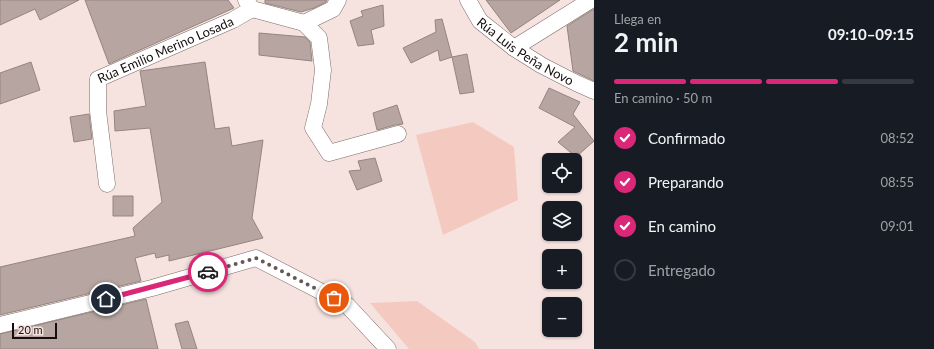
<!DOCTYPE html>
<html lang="es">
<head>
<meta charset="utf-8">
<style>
  :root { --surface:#171b24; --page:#242831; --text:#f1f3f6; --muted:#9ea1a6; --line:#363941; --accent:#db2777 }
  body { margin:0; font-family:Lato,sans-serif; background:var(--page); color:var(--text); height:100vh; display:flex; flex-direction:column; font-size:15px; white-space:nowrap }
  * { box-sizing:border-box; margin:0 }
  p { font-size:13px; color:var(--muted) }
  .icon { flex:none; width:22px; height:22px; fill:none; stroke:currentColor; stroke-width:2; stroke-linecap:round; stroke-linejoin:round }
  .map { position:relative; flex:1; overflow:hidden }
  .sheet { display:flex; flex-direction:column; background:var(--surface); width:340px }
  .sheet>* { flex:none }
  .controls { position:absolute; left:542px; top:153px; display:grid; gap:8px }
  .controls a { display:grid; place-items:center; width:40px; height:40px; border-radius:6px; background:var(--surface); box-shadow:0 1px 3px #0004; font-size:20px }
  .scale { position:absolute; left:12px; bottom:10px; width:45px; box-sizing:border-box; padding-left:4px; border:2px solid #150e0d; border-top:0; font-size:11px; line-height:14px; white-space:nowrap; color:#150e0d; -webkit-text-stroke:3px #f6e3df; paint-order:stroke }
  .pin { position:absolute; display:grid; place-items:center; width:34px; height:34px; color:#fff; margin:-17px; border:2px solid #fff; border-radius:50%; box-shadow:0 1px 4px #0007 }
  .courier { position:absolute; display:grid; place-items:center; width:40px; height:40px; margin:-20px; border:3px solid #db2777; border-radius:50%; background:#fff; color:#222; box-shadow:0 1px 5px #0007 }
  .head em { font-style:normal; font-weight:700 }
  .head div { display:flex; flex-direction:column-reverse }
  .head { display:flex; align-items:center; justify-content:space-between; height:68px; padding:0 20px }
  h1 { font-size:26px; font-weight:700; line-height:30px }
  .bar { display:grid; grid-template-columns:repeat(4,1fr); gap:6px 4px; align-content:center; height:48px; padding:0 20px }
  .bar i { height:5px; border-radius:3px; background:var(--line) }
  .bar .selected { background:var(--accent) }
  .bar p { grid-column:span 4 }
  ol { padding:0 20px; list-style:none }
  li { display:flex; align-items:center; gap:12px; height:44px }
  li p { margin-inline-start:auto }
  li .icon { padding:4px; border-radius:50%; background:var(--accent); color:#fff; stroke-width:4 }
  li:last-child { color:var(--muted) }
  li i { width:22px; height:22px; border:2px solid var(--line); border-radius:50% }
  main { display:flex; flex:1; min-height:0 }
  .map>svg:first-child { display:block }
</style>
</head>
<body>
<main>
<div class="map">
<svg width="594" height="349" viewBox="0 0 594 349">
  <rect width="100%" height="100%" fill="#f6e3df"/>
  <!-- green -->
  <path fill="#f4cac0" d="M 473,122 L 514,147 L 518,200 L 443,235 L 416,135 Z
    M 417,301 L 475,342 L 479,349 L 409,349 L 370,303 Z"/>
  <!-- building -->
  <path fill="#b7a5a1" stroke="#958480" d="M 0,0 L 79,0 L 40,20 L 35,9 L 0,25 Z
    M 85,0 L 228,0 L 234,8 L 109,64 Z
    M 265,0 L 327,0 L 326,2 L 314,8 L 301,12 L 265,3 Z
    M 486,0 L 560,0 L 511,33 Z
    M 383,5 L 384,26 L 371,30 L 374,44 L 358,46 L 350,21 L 363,16 L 361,11 Z
    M 594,9 L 594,81 L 573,71 L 567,26 Z
    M 442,19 L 452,57 L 440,61 L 438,50 L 411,63 L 403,48 L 436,32 L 435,20 Z
    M 259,33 L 305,37 L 310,42 L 312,61 L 259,55 Z
    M 467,54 L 474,92 L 460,94 L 452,57 Z
    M 31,62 L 40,90 L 0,104 L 0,73 Z
    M 205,62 L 215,129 L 229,127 L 232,146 L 263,140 L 252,218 L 263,238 L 169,261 L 169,255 L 156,258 L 155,253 L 135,258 L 141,281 L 0,315 L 0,267 L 135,236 L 133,228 L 162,202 L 150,128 L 115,131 L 114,111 L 146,106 L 140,71 Z
    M 549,88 L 580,102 L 573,114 L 594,141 L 576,157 L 558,142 L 575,127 L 539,108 Z
    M 397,105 L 403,124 L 395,125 L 377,130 L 373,113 Z
    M 89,114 L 92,139 L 74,142 L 70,117 Z
    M 375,158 L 382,181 L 357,190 L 349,171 L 361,170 L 358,161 Z
    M 113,196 L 133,196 L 133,216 L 113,216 Z
    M 146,299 L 158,349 L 0,349 L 0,334 Z
    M 188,321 L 197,349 L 182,349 L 175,324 Z"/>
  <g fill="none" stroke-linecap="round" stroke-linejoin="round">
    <!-- minor casing -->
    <g stroke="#7c6b68" stroke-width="17">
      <g id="minor">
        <path id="s1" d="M 468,0 L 480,21 L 514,48 L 541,65 L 576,83 L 594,91"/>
        <path d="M 252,9 L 304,23 L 319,38 L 323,70 L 319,104 L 313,128 L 329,153 L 398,134"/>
        <path d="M 304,23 L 333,9 L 338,0"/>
        <path d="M 514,48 L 591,0"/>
        <path id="s2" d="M 107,184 L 98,111 L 98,79 L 233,20 L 252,9 L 246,0"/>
        <path d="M 0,325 L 152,288 L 256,258 L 347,305 L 388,349"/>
      </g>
    </g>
    <!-- minor -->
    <use href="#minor" stroke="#fff" stroke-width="16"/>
  </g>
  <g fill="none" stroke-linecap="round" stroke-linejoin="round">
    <!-- done -->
    <path stroke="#645956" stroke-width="4" stroke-dasharray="0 7.2" d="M 208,272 L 256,258 L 334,298"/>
    <!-- route -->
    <path stroke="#db2777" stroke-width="5" d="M 106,299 L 208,272"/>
  </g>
  <g text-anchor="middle" stroke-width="4" stroke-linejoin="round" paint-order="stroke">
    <!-- street labels -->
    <g font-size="13" fill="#150e0d" stroke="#f6e3df">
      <text dy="5" stroke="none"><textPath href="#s1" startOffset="79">Rúa Luis Peña Novo</textPath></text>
      <text dy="5" stroke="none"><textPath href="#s2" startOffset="179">Rúa Emilio Merino Losada</textPath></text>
    </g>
  </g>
</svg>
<div class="controls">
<a><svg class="icon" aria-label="locate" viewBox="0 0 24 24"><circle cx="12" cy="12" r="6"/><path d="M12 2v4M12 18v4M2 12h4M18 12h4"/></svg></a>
<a><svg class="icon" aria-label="layers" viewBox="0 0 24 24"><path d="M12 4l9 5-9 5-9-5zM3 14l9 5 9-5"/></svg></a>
<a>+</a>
<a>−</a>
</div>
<div class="scale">20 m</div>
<div class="pin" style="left:334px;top:298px;background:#ea580c"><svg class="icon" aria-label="bag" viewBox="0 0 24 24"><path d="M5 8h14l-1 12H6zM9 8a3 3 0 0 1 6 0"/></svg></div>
<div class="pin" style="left:106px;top:299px;background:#1f2937"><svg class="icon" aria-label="home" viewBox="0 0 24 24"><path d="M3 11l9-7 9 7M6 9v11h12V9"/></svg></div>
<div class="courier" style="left:208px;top:272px"><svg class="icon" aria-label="car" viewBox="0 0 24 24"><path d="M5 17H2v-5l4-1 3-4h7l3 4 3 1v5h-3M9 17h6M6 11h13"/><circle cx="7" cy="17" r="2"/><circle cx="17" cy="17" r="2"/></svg></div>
</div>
<section class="sheet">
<div class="head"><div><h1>2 min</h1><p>Llega en</p></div><em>09:10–09:15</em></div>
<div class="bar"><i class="selected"></i><i class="selected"></i><i class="selected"></i><i></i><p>En camino · 50 m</p></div>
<ol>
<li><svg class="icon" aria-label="check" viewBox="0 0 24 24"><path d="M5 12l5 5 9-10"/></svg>Confirmado<p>08:52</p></li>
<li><svg class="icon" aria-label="check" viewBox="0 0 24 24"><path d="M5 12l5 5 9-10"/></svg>Preparando<p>08:55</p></li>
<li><svg class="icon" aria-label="check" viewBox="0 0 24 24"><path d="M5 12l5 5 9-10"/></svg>En camino<p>09:01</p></li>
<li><i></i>Entregado</li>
</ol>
</section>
</main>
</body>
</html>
